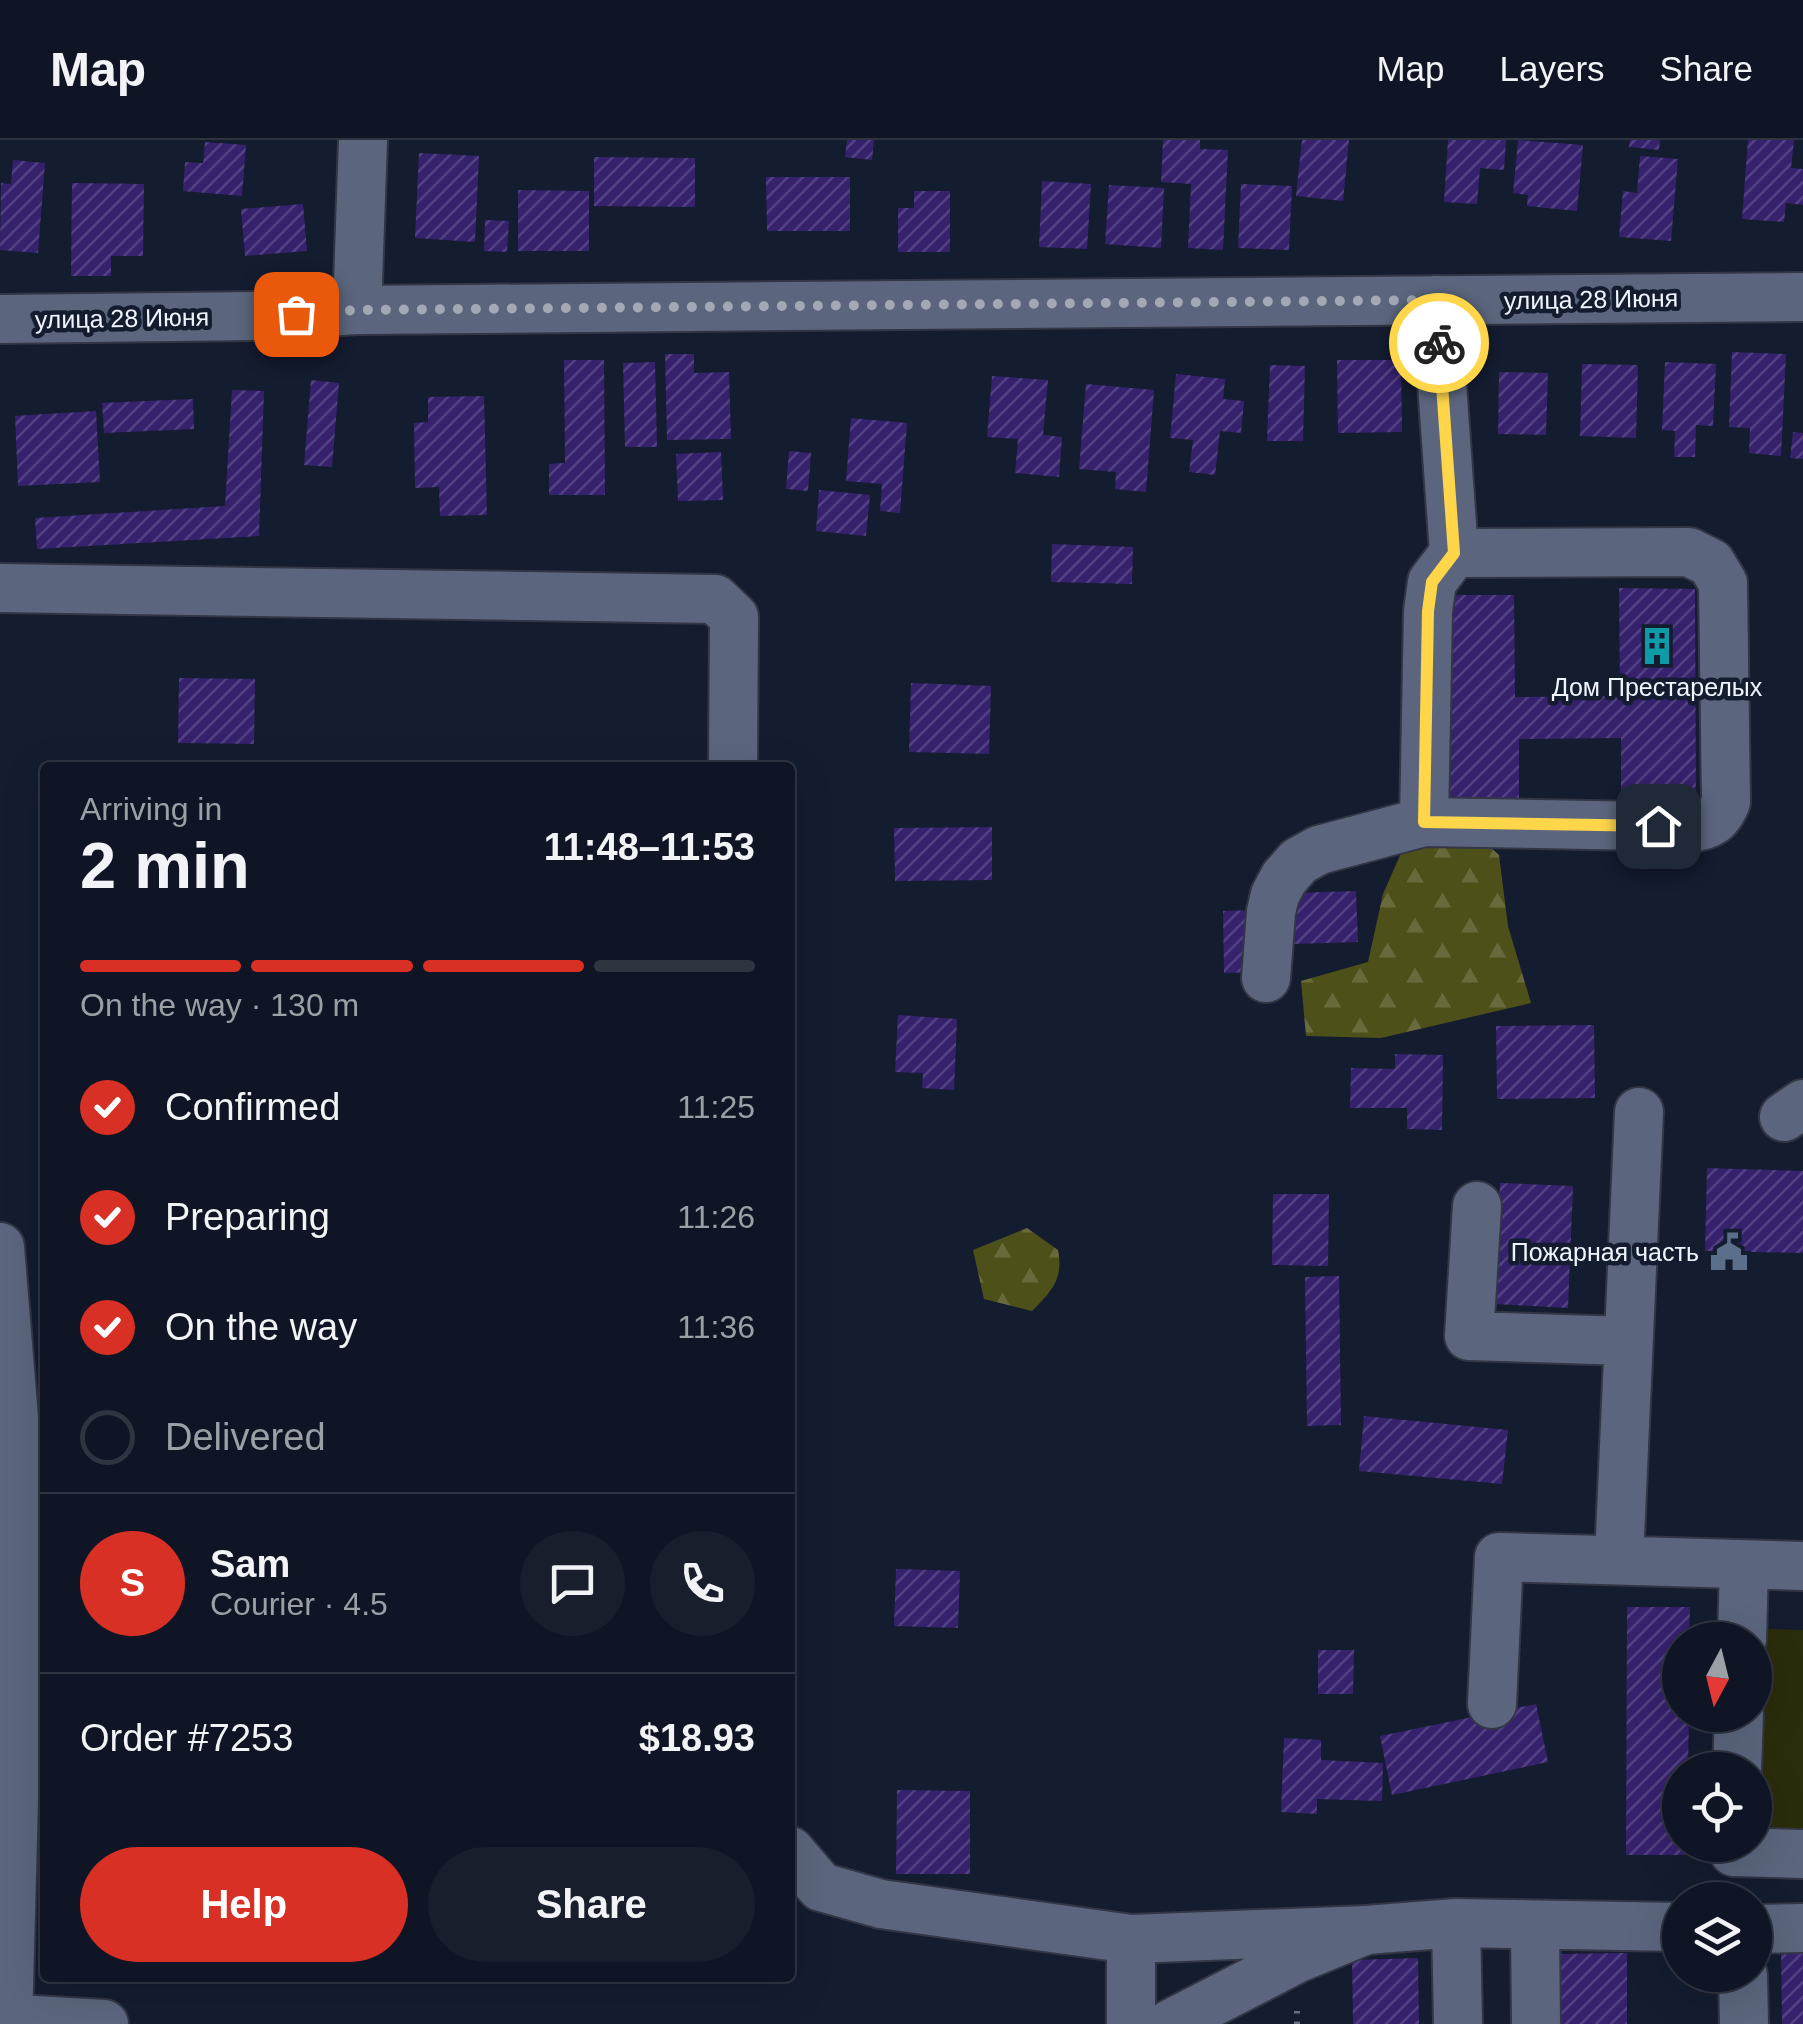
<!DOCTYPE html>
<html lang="en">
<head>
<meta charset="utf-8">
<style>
  :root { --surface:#0f1524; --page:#181e2c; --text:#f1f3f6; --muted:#9b9fa6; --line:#2f3441; --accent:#d93025 }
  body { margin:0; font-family:Helvetica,sans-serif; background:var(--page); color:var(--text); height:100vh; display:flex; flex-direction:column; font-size:38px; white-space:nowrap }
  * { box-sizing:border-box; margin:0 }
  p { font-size:32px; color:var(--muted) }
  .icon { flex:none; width:55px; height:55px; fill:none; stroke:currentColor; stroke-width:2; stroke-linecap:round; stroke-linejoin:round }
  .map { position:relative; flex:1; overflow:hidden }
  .sheet { position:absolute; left:40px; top:622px; width:755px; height:1220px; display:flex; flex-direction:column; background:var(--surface); border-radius:10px; box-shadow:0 10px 40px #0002,0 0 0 2px var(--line) }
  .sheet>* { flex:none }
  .needle { width:65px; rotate:187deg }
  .buttons { position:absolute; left:1662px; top:1482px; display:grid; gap:20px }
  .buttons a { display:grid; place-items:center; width:110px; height:110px; border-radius:50%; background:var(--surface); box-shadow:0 10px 40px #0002,0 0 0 2px var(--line); font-size:50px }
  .pin { position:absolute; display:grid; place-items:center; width:85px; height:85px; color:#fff; margin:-42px; border-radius:20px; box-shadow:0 5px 15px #0006 }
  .courier { position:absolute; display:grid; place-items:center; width:100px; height:100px; margin:-50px; border:8px solid #ffd54a; border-radius:50%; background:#fff; color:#222; box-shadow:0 2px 12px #0007 }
  .head em { font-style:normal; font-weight:800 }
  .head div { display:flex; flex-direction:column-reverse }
  .head { display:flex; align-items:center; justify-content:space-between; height:170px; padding:0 40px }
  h1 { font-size:65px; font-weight:800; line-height:75px }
  .bar { display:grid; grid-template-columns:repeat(4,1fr); gap:15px 10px; align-content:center; height:120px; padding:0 40px }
  .bar i { height:12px; border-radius:8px; background:var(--line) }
  .bar .on { background:var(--accent) }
  .bar p { grid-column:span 4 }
  .line { display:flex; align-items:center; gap:25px; padding:0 40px; border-top:2px solid var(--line) }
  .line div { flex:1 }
  .round { display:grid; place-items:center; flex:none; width:105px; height:105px; border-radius:52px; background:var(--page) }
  ol { padding:0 40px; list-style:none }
  li { display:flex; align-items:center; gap:30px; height:110px }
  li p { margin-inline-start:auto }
  li .icon { padding:10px; border-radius:50%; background:var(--accent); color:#fff; stroke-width:4 }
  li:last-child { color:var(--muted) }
  li i { width:55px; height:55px; border:5px solid var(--line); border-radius:50% }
  .button { display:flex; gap:20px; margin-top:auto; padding:20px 40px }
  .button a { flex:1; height:115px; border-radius:60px; background:var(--accent); color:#fff; font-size:40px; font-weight:800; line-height:115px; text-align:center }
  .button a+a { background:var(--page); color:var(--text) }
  header { display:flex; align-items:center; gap:60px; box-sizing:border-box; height:140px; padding:0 50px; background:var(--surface); border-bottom:2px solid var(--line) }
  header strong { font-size:48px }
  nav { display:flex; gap:55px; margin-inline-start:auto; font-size:35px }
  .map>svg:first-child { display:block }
</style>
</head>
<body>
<header>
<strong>Map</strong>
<nav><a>Map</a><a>Layers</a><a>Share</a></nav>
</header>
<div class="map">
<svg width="1803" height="1884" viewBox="0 0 1803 1884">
  <defs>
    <pattern id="forest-firs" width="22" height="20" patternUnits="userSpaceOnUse" patternTransform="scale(2.5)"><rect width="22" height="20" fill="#4e5019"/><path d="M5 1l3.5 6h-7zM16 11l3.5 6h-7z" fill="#686a3b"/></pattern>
    <pattern id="building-hatch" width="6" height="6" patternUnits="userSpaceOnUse" patternTransform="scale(2.5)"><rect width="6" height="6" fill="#36216d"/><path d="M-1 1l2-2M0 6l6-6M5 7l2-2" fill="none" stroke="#534283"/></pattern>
  </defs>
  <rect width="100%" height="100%" fill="#141c30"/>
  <!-- grass -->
  <path fill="#2b2c0a" d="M 1742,1488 L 1803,1490 L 1803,1714 L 1755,1705 L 1755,1500 Z"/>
  <!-- forest -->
  <path fill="url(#forest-firs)" d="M 1476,694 L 1499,715 L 1508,786 L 1531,863 L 1381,898 L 1306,896 L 1301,841 L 1368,822 L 1383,754 L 1402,711 Z
    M 1027,1088 L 1058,1110 C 1064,1139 1051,1152 1032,1171 L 984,1159 L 973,1110 Z"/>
  <!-- building -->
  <path fill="url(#building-hatch)" d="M 847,0 L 874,0 L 872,20 L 845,17 Z
    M 1163,0 L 1200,0 L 1200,9 L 1228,10 L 1223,110 L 1188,108 L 1191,44 L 1161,42 Z
    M 1302,0 L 1349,0 L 1343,61 L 1296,56 Z
    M 1448,0 L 1506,0 L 1504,30 L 1480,28 L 1477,64 L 1444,62 Z
    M 1518,0 L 1583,5 L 1577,71 L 1527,66 L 1528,55 L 1513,53 Z
    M 1630,0 L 1660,0 L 1659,10 L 1629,7 Z
    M 1748,0 L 1794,0 L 1791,28 L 1803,29 L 1803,65 L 1786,63 L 1784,82 L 1742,79 Z
    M 205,2 L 246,5 L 242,56 L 183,51 L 185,22 L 203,23 Z
    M 419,13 L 479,16 L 475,102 L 415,98 Z
    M 1640,16 L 1678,19 L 1671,101 L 1619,97 L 1623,51 L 1637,53 Z
    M 594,17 L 695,18 L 695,67 L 594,66 Z
    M 13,20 L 45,23 L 38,113 L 0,110 L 1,43 L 11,44 Z
    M 766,37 L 850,37 L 850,91 L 767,91 Z
    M 1042,41 L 1091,44 L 1087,109 L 1039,107 Z
    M 72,43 L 144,44 L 143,116 L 111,116 L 111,136 L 71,136 Z
    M 1241,44 L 1292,46 L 1289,110 L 1238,108 Z
    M 1109,45 L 1164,48 L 1161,108 L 1105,104 Z
    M 518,50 L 589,51 L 589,111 L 518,111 Z
    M 914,51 L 950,51 L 950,112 L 898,112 L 898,68 L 914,68 Z
    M 303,64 L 307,111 L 245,116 L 241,69 Z
    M 485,80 L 509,81 L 507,112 L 484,111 Z
    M 1732,212 L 1786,214 L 1781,316 L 1749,313 L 1750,288 L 1729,287 Z
    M 665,214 L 694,214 L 694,233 L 729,232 L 731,299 L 667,300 Z
    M 564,220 L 604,220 L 605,355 L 549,355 L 549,324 L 565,323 Z
    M 1337,220 L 1401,220 L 1402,292 L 1338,293 Z
    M 655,222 L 657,307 L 625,307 L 623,223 Z
    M 1665,222 L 1716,224 L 1713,286 L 1696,285 L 1695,317 L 1674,317 L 1675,291 L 1662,290 Z
    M 1582,224 L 1638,225 L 1636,298 L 1580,296 Z
    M 1270,225 L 1305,226 L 1303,301 L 1267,301 Z
    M 1499,232 L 1548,233 L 1546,295 L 1498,294 Z
    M 1176,234 L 1225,239 L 1223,259 L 1244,261 L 1241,293 L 1220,291 L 1215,335 L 1189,332 L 1193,300 L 1170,298 Z
    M 992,236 L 1048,240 L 1043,295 L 1062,297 L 1059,337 L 1015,333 L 1018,299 L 987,297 Z
    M 311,240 L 339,243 L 332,327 L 304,325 Z
    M 1086,244 L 1154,250 L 1146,352 L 1115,349 L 1116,332 L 1079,329 Z
    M 232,250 L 264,251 L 259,396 L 37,409 L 35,378 L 225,366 Z
    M 484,256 L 487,375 L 440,376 L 439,347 L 415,348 L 414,283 L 428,282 L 428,257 Z
    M 193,259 L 194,289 L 104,293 L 102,263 Z
    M 96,271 L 100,342 L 18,346 L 15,276 Z
    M 851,278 L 907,283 L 900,373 L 880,371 L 882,344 L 846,341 Z
    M 1793,292 L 1803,293 L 1803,319 L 1790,318 Z
    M 789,311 L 811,313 L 808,351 L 786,349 Z
    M 721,312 L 723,360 L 678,361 L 676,314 Z
    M 819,350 L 870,355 L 866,396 L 816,391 Z
    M 1052,404 L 1133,407 L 1132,444 L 1051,442 Z
    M 1619,448 L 1695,449 L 1696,661 L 1621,662 L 1621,598 L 1519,599 L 1519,662 L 1450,663 L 1449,455 L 1514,455 L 1515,557 L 1620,556 Z
    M 179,538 L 255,539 L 254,604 L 178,603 Z
    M 911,543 L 991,546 L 989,614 L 909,612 Z
    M 992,687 L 992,740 L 895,741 L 894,688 Z
    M 1356,751 L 1358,802 L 1294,804 L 1292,753 Z
    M 1260,770 L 1260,832 L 1224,833 L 1223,771 Z
    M 898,875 L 957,879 L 954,950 L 922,948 L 923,933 L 895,932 Z
    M 1594,885 L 1595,958 L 1497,959 L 1496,886 Z
    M 1395,914 L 1443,915 L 1442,990 L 1407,989 L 1407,968 L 1350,968 L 1351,928 L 1395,929 Z
    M 1707,1028 L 1803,1031 L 1803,1113 L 1705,1111 Z
    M 1500,1043 L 1573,1046 L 1568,1168 L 1495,1164 Z
    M 1273,1054 L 1329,1054 L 1328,1126 L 1272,1125 Z
    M 1339,1136 L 1341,1285 L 1307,1286 L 1305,1137 Z
    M 1364,1276 L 1508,1290 L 1502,1344 L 1359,1331 Z
    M 896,1429 L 960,1431 L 958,1488 L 894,1486 Z
    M 1627,1467 L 1690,1467 L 1689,1500 L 1680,1500 L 1680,1575 L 1689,1575 L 1688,1630 L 1680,1630 L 1680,1705 L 1688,1705 L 1688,1715 L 1626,1715 Z
    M 1318,1510 L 1354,1510 L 1353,1554 L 1318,1554 Z
    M 1536,1564 L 1548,1622 L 1392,1655 L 1380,1596 Z
    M 1284,1598 L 1321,1600 L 1321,1620 L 1383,1623 L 1382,1661 L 1317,1659 L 1317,1674 L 1281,1672 Z
    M 897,1650 L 970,1651 L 970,1734 L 896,1734 Z
    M 1803,1812 L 1803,1884 L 1782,1884 L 1781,1813 Z
    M 1627,1813 L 1627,1884 L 1560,1884 L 1559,1814 Z
    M 1418,1818 L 1419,1884 L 1353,1884 L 1352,1820 Z"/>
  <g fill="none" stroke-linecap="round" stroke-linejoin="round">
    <!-- minor casing -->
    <g stroke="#323645" stroke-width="52">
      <path id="minor" d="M 357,170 L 363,0
        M 0,179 L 265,176 L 357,170 L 1803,157
        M 0,448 L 715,459 L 734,477 L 733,628
        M 1424,682 L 1428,471 L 1432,442 L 1454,413 L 1436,160
        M 1266,838 L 1271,772 L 1275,755 L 1284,738 L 1299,721 L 1319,710 L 1424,682 L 1697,687 C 1714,683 1719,678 1726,662 L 1723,443 L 1711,423 L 1689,412 L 1454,413
        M 1784,977 L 1803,964
        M 1477,1066 L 1469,1196 L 1628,1201
        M 0,1107 L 19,1339 L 18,1511 L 8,1884
        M 1619,1419 L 1639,972
        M 1742,1500 L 1744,1425
        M 1492,1564 L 1499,1417 L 1803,1426
        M 1737,1630 L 1739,1575
        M 1735,1705 L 1734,1712 L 1803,1714
        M 790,1711 L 821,1747 L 881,1764 L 1131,1799 L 1366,1790
        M 1456,1783 L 1458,1884
        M 1535,1785 L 1536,1884
        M 1755,1789 L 1803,1788
        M 1743,1835 L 1744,1884
        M 0,1878 L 104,1884
        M 1131,1884 L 1131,1799
        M 1170,1884 L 1298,1818 L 1366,1790 L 1456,1783 L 1680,1787"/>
    </g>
    <!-- path -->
    <path stroke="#686f7e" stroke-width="6" stroke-dasharray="2.5 8" stroke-linecap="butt" d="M 1297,1884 L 1297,1864"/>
    <!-- minor -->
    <use href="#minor" stroke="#5b667e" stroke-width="48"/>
  </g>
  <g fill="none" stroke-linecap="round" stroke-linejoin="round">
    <!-- done -->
    <path stroke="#a3a8b5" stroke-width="10" stroke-dasharray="0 18" d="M 296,174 L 357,170 L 1436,160 L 1439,203"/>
    <!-- route -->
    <path stroke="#ffd54a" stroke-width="12" d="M 1439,203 L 1454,413 L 1432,442 L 1428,471 L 1424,682 L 1658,686"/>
  </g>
  <!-- icons -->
  <defs>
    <g id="building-bare" transform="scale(3)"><path d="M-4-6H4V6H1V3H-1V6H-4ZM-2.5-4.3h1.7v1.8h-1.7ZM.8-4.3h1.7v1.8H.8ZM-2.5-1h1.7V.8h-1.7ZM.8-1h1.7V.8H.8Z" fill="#0f9aa8" stroke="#141c30" stroke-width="2.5" paint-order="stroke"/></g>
    <g id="civic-bare" transform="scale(3)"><path d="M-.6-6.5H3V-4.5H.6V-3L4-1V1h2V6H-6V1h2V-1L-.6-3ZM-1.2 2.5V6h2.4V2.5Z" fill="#5c6f8a" stroke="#141c30" stroke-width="2.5" paint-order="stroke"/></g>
  </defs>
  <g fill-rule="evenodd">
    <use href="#building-bare" x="1657" y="506"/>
    <use href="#civic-bare" x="1729" y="1112"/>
  </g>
  <g text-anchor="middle" stroke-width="9" stroke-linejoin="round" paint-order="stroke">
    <!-- street labels -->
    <g font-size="25" fill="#f0f4fd" stroke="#141c30">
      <text transform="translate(1591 159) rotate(-1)" y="9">улица 28 Июня</text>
      <text transform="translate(122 178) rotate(-1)" y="9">улица 28 Июня</text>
    </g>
    <!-- poi labels -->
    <g font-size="25" fill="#f0f4fd" stroke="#141c30">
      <text x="1657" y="556">Дом Престарелых</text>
      <text x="1699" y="1121" text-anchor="end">Пожарная часть</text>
    </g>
  </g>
</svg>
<div class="buttons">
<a><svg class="needle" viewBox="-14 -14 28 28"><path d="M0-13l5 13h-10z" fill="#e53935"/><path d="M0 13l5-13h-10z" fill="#9b9fa6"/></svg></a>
<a><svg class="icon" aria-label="locate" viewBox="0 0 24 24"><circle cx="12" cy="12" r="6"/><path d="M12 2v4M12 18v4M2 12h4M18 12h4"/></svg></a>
<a><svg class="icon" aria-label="layers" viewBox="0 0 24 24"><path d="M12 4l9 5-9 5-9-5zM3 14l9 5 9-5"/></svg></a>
</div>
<div class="pin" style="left:296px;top:174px;background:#ea580c"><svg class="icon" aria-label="bag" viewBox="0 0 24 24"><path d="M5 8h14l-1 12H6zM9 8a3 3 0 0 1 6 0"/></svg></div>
<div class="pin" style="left:1658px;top:686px;background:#1f2937"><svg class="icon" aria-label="home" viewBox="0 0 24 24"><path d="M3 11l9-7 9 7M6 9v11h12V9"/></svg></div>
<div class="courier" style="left:1439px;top:203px"><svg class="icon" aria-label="bike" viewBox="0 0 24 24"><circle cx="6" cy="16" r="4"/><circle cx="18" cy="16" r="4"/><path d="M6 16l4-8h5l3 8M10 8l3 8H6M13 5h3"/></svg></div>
<section class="sheet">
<div class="head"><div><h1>2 min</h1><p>Arriving in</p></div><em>11:48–11:53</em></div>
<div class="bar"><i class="on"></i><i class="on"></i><i class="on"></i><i></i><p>On the way · 130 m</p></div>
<ol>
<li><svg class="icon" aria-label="check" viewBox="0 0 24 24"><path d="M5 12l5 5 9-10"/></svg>Confirmed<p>11:25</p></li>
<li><svg class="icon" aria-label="check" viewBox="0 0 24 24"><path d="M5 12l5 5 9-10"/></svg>Preparing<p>11:26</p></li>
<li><svg class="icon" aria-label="check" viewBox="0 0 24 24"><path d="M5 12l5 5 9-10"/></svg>On the way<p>11:36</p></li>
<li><i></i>Delivered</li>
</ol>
<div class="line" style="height:180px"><b class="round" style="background:var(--accent);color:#fff">S</b><div><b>Sam</b><p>Courier · 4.5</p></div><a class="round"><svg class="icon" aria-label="chat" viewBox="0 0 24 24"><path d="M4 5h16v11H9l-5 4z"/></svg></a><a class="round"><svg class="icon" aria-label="phone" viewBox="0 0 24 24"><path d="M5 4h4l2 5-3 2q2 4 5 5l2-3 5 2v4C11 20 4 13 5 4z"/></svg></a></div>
<div class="line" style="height:130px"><div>Order #7253</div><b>$18.93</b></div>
<div class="button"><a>Help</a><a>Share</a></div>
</section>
</div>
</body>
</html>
